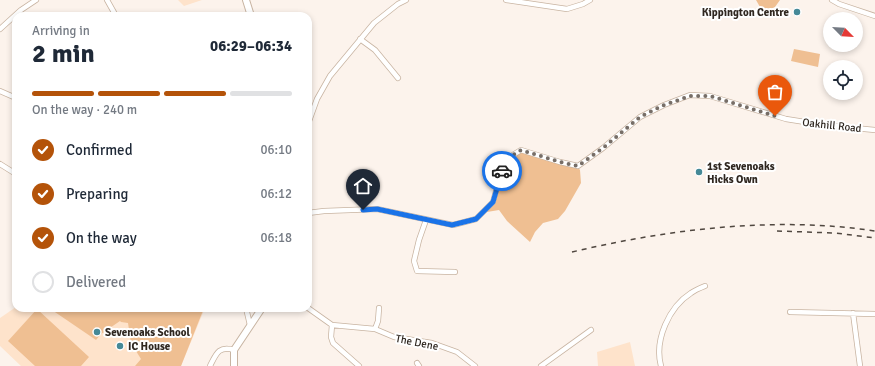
<!DOCTYPE html>
<html lang="en">
<head>
<meta charset="utf-8">
<style>
  :root { --surface:#fff; --page:#f2f2f3; --text:#1f2937; --muted:#747a83; --line:#e0e1e3; --accent:#b45309 }
  body { margin:0; font-family:Signika,sans-serif; background:var(--page); color:var(--text); height:100vh; display:flex; flex-direction:column; font-size:15px; white-space:nowrap }
  * { box-sizing:border-box; margin:0 }
  p { font-size:13px; color:var(--muted) }
  .icon { flex:none; width:22px; height:22px; fill:none; stroke:currentColor; stroke-width:2; stroke-linecap:round; stroke-linejoin:round }
  .map { position:relative; flex:1; overflow:hidden }
  .sheet { position:absolute; left:12px; top:12px; width:300px; height:300px; display:flex; flex-direction:column; background:var(--surface); border-radius:12px; box-shadow:0 2px 6px #0003 }
  .sheet>* { flex:none }
  .needle { width:26px; rotate:114deg }
  .controls { position:absolute; left:823px; top:12px; display:grid; gap:8px }
  .controls a { display:grid; place-items:center; width:40px; height:40px; border-radius:50%; background:var(--surface); box-shadow:0 2px 6px #0003; font-size:20px }
  .pin { position:absolute; display:grid; place-items:center; width:34px; height:34px; color:#fff; margin:-41px -17px; border-radius:50% 50% 50% 0; rotate:-45deg; box-shadow:0 0 4px #0007 }
  .pin .icon { rotate:45deg }
  .courier { position:absolute; display:grid; place-items:center; width:40px; height:40px; margin:-20px; border:3px solid #1a73e8; border-radius:50%; background:#fff; color:#222; box-shadow:0 1px 5px #0007 }
  .overview em { font-style:normal; font-weight:700 }
  .overview div { display:flex; flex-direction:column-reverse }
  .overview { display:flex; align-items:center; justify-content:space-between; height:68px; padding:0 20px }
  h1 { font-size:26px; font-weight:700; line-height:30px }
  .bar { display:grid; grid-template-columns:repeat(4,1fr); gap:6px 4px; align-content:center; height:48px; padding:0 20px }
  .bar i { height:5px; border-radius:3px; background:var(--line) }
  .bar .selected { background:var(--accent) }
  .bar p { grid-column:span 4 }
  ol { padding:0 20px; list-style:none }
  li { display:flex; align-items:center; gap:12px; height:44px }
  li p { margin-inline-start:auto }
  li .icon { padding:4px; border-radius:50%; background:var(--accent); color:#fff; stroke-width:4 }
  li:last-child { color:var(--muted) }
  li i { width:22px; height:22px; border:2px solid var(--line); border-radius:50% }
  .map>svg:first-child { display:block }
</style>
</head>
<body>
<div class="map">
<svg width="875" height="366" viewBox="0 0 875 366">
  <rect width="100%" height="100%" fill="#fcf3ec"/>
  <!-- built -->
  <path fill="#fee3cb" d="M 178,0 L 202,0 L 184,6 Z
    M 16,307 L 16,308 L 205,308 L 181,366 L 21,366 L 0,346 L 0,318 Z
    M 630,342 L 635,366 L 598,366 L 597,352 Z"/>
  <!-- green -->
  <path fill="#efbf92" d="M 756,0 L 780,0 L 775,7 L 768,10 L 760,7 Z
    M 794,49 L 820,54 L 818,67 L 791,61 Z
    M 521,151 L 577,166 L 580,170 L 581,183 L 565,211 L 558,219 L 543,223 L 535,232 L 530,242 L 507,221 L 499,210 L 487,212 L 486,211 L 493,203 L 508,159 Z
    M 49,308 L 204,308 L 181,366 L 135,366 L 141,359 L 131,343 L 128,323 L 121,322 L 120,321 L 101,334 L 96,340 Z
    M 37,309 L 89,357 L 81,366 L 35,366 L 8,341 Z"/>
  <g fill="none" stroke-linecap="round" stroke-linejoin="round">
    <!-- minor casing -->
    <g stroke="#c8b4a2" stroke-width="6">
      <path id="minor" d="M 107,0 L 116,16
        M 506,0 L 567,9 L 583,4 L 590,0
        M 832,0 L 839,4 L 875,16
        M 0,29 L 21,10 L 36,0
        M 360,39 L 375,50 L 398,78
        M 0,91 L 16,98
        M 308,124 L 317,99 L 330,76 L 374,23 L 398,4 L 406,0
        M 0,164 L 16,174
        M 308,213 L 324,211 L 377,209 L 453,225 L 476,219 L 493,202 L 501,173 L 508,158 L 521,150 L 560,162 L 578,166 L 603,148 L 640,117 L 664,105 L 690,95 L 710,96 L 786,119 L 824,125 L 875,130
        M 426,220 L 419,240 L 414,261 L 417,271 L 455,272
        M 246,308 L 250,325
        M 308,308 L 332,325 L 375,329 L 394,337 L 432,343 L 457,352 L 475,366
        M 790,312 L 875,314
        M 853,313 L 860,366
        M 332,325 L 331,337 L 333,343 L 359,366
        M 375,329 L 378,321 L 379,308
        M 417,363 L 419,366
        M 210,366 C 216,354 219,345 234,350
        M 541,366 L 591,330
        M 661,366 C 654,340 669,307 691,293 C 695,290 700,288 705,286"/>
    </g>
    <!-- tertiary casing -->
    <g stroke="#c8b4a2" stroke-width="8">
      <path id="tertiary" d="M 246,0 L 251,16
        M 234,366 L 234,350 L 262,308"/>
    </g>
    <!-- minor -->
    <use href="#minor" stroke="#fff" stroke-width="4.5"/>
    <!-- tertiary -->
    <use href="#tertiary" stroke="#fff" stroke-width="6"/>
    <!-- rail -->
    <path stroke="#504740" stroke-width="1.5" stroke-dasharray="5 5" stroke-linecap="butt" d="M 777,231 L 835,233 L 875,238
      M 572,252 C 669,229 776,216 875,231"/>
  </g>
  <g fill="none" stroke-linecap="round" stroke-linejoin="round">
    <!-- done -->
    <path stroke="#776e67" stroke-width="4" stroke-dasharray="0 7.2" d="M 502,171 L 508,158 L 521,150 L 560,162 L 578,166 L 603,148 L 640,117 L 664,105 L 690,96 L 710,96 L 775,116"/>
    <!-- route -->
    <path stroke="#1a73e8" stroke-width="5" d="M 363,210 L 377,209 L 452,225 L 476,219 L 493,202 L 502,171"/>
  </g>
  <!-- markers -->
  <g fill="#458997" stroke="#fff" stroke-width="1.5">
    <circle cx="797" cy="12" r="4"/>
    <circle cx="699" cy="172" r="4"/>
    <circle cx="97" cy="332" r="4"/>
    <circle cx="120" cy="346" r="4"/>
  </g>
  <g text-anchor="middle" stroke-width="4" stroke-linejoin="round" paint-order="stroke">
    <!-- poi labels -->
    <g font-size="11" font-weight="bold" fill="#2f2720" stroke="#fff" text-anchor="start">
      <text x="789" y="16" text-anchor="end">Kippington Centre</text>
      <text x="707" y="170">1st Sevenoaks<tspan x="707" dy="13">Hicks Own</tspan></text>
      <text x="105" y="336">Sevenoaks School</text>
      <text x="128" y="350">IC House</text>
    </g>
    <!-- street labels -->
    <g font-size="11" fill="#2f2720" stroke="#fff">
      <text transform="translate(832 125) rotate(6)" y="4">Oakhill Road</text>
      <text transform="translate(417 342) rotate(11)" y="4">The Dene</text>
    </g>
  </g>
</svg>
<div class="controls">
<a><svg class="needle" viewBox="-14 -14 28 28"><path d="M0-13l5 13h-10z" fill="#e53935"/><path d="M0 13l5-13h-10z" fill="#747a83"/></svg></a>
<a><svg class="icon" aria-label="locate" viewBox="0 0 24 24"><circle cx="12" cy="12" r="6"/><path d="M12 2v4M12 18v4M2 12h4M18 12h4"/></svg></a>
</div>
<div class="pin" style="left:775px;top:116px;background:#ea580c"><svg class="icon" aria-label="bag" viewBox="0 0 24 24"><path d="M5 8h14l-1 12H6zM9 8a3 3 0 0 1 6 0"/></svg></div>
<div class="pin" style="left:363px;top:210px;background:#1f2937"><svg class="icon" aria-label="home" viewBox="0 0 24 24"><path d="M3 11l9-7 9 7M6 9v11h12V9"/></svg></div>
<div class="courier" style="left:502px;top:171px"><svg class="icon" aria-label="car" viewBox="0 0 24 24"><path d="M5 17H2v-5l4-1 3-4h7l3 4 3 1v5h-3M9 17h6M6 11h13"/><circle cx="7" cy="17" r="2"/><circle cx="17" cy="17" r="2"/></svg></div>
<section class="sheet">
<div class="overview"><div><h1>2 min</h1><p>Arriving in</p></div><em>06:29–06:34</em></div>
<div class="bar"><i class="selected"></i><i class="selected"></i><i class="selected"></i><i></i><p>On the way · 240 m</p></div>
<ol>
<li><svg class="icon" aria-label="check" viewBox="0 0 24 24"><path d="M5 12l5 5 9-10"/></svg>Confirmed<p>06:10</p></li>
<li><svg class="icon" aria-label="check" viewBox="0 0 24 24"><path d="M5 12l5 5 9-10"/></svg>Preparing<p>06:12</p></li>
<li><svg class="icon" aria-label="check" viewBox="0 0 24 24"><path d="M5 12l5 5 9-10"/></svg>On the way<p>06:18</p></li>
<li><i></i>Delivered</li>
</ol>
</section>
</div>
</body>
</html>
